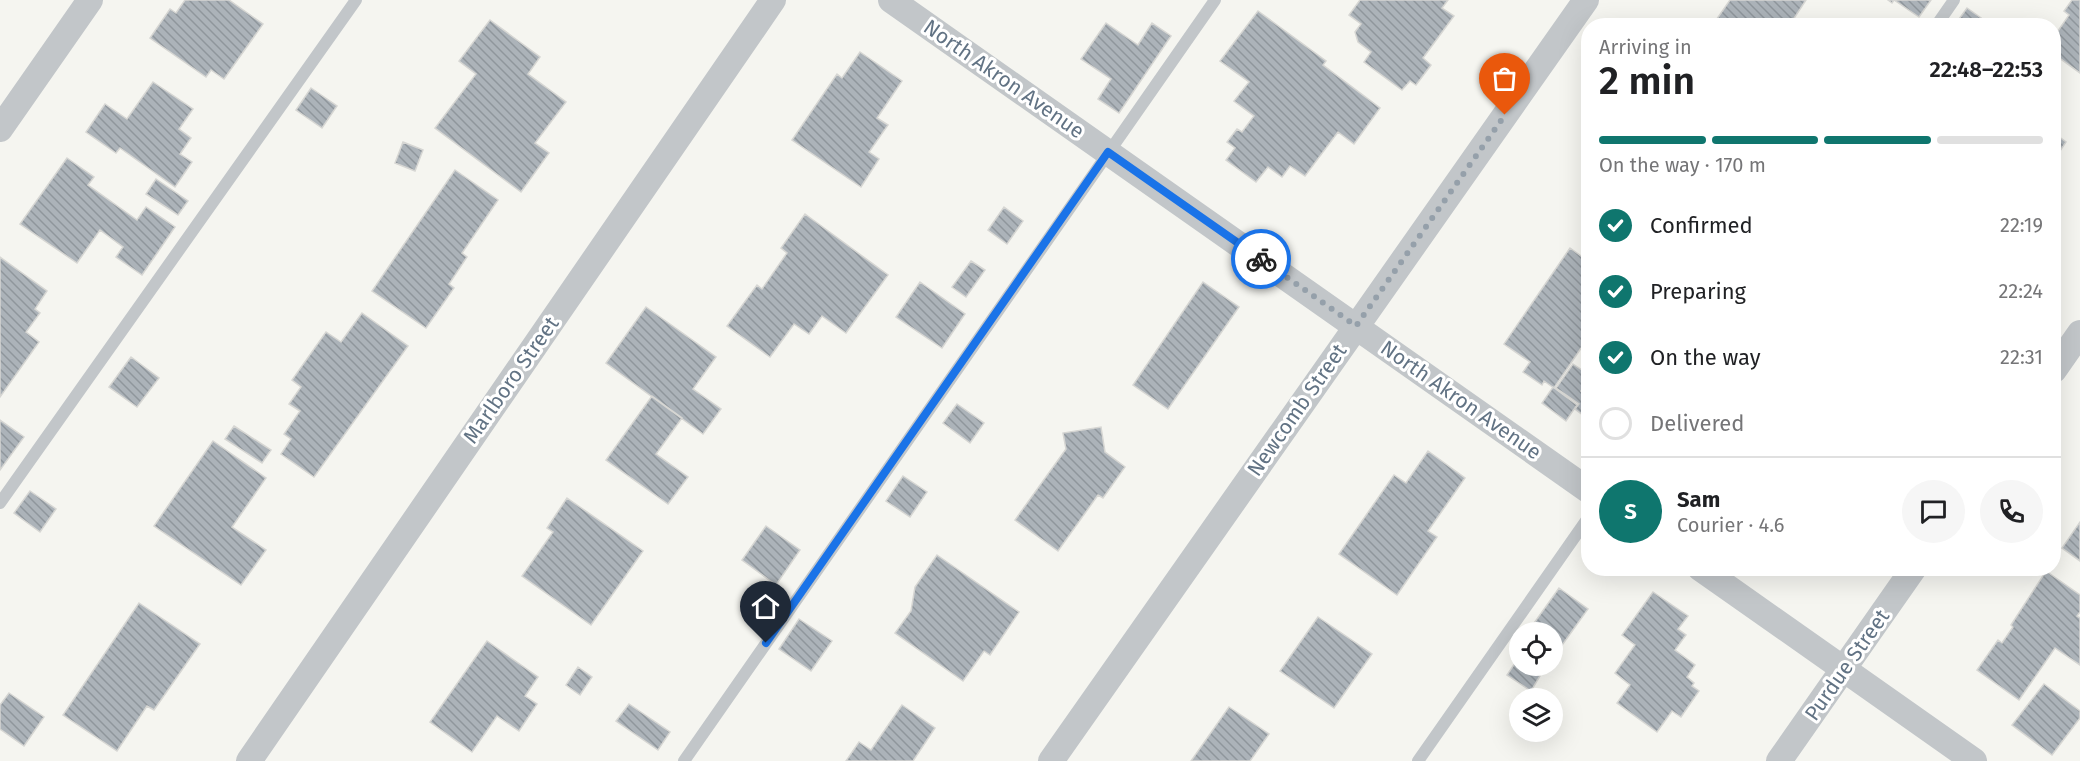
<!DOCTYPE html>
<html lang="en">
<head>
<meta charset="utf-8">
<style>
  :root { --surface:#fff; --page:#f6f6f6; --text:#202124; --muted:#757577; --line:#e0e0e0; --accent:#0f766e }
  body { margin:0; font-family:"Fira Sans",sans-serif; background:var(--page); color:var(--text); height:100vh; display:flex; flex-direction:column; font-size:22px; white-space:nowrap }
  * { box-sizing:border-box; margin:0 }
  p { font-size:20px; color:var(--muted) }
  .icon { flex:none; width:33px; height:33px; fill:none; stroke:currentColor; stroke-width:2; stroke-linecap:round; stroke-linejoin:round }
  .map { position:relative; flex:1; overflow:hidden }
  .drawer { position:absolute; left:1581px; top:18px; width:480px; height:558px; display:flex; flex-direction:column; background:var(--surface); border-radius:24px; box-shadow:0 6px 24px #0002 }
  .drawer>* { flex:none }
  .controls { position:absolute; left:1509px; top:622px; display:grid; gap:12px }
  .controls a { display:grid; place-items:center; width:54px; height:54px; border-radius:50%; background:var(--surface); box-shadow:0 6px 24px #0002; font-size:30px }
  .pin { position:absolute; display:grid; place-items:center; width:51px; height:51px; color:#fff; margin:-62px -26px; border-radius:50% 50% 50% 0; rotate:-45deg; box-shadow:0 0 6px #0007 }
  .pin .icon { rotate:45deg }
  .courier { position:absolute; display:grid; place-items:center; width:60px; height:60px; margin:-30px; border:4px solid #1a73e8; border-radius:50%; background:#fff; color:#222; box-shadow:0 2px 8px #0007 }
  .overview em { font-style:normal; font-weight:600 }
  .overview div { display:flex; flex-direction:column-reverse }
  .overview { display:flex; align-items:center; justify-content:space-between; height:102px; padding:0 18px }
  h1 { font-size:39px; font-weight:600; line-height:45px }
  .bar { display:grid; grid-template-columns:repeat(4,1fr); gap:9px 6px; align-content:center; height:72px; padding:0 18px }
  .bar i { height:8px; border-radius:4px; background:var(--line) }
  .bar .current { background:var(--accent) }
  .bar p { grid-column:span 4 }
  .line { display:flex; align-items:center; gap:15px; padding:0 18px; border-top:2px solid var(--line) }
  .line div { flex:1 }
  .round { display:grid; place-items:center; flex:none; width:63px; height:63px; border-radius:32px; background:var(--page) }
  ol { padding:0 18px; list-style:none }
  li { display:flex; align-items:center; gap:18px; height:66px }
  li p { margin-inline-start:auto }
  li .icon { padding:6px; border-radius:50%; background:var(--accent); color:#fff; stroke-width:4 }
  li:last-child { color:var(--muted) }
  li i { width:33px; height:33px; border:3px solid var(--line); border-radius:50% }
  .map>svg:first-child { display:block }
</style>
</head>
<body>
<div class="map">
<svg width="2080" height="761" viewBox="0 0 2080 761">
  <defs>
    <pattern id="building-back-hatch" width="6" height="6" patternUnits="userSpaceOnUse" patternTransform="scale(1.5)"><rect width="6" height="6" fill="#acb3b9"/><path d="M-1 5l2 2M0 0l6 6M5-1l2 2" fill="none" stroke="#8f969c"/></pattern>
  </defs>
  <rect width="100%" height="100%" fill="#f5f5f0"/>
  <!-- building -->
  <path fill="url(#building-back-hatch)" stroke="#d6d6d3" stroke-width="1.5" d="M 185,0 L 229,0 L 263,24 L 224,79 L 211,70 L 206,77 L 150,38 L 170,9 L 176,13 Z
    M 1360,0 L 1448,0 L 1442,8 L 1454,16 L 1423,58 L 1431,65 L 1416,85 L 1410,81 L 1402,90 L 1364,62 L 1371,52 L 1358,42 L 1355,32 L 1361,24 L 1349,15 Z
    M 1730,0 L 1806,0 L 1789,26 L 1712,26 Z
    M 1888,0 L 1931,0 L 1919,17 L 1894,0 L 1892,3 Z
    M 2072,0 L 2080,0 L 2080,73 L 2054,54 L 2054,38 L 2055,35 L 2054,34 L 2054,28 L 2058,31 L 2069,15 L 2064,11 Z
    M 1967,8 L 1981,18 L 1975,26 L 1954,26 Z
    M 1258,11 L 1326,61 L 1323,65 L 1380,108 L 1354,144 L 1338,132 L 1305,176 L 1290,166 L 1282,177 L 1268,167 L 1256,182 L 1226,160 L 1235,148 L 1227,142 L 1237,129 L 1242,132 L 1254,116 L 1234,101 L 1249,82 L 1220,61 Z
    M 490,20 L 540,57 L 528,74 L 566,102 L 535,143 L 549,153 L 521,192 L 435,128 L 476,74 L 459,61 Z
    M 1106,23 L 1138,45 L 1152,23 L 1171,36 L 1119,113 L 1098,99 L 1111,79 L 1081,59 Z
    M 860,52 L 902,81 L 877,118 L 888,125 L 869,152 L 879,159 L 861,187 L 792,140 L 837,74 L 842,78 Z
    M 153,82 L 193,109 L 179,129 L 191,138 L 180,154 L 192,162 L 175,187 L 120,148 L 116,153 L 86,132 L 105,104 L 127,119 Z
    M 311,88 L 337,106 L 322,128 L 296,110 Z
    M 2054,133 L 2066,142 L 2054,160 Z
    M 403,142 L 423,150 L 415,171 L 395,163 Z
    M 67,158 L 94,177 L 88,185 L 137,220 L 146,207 L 175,227 L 142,275 L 116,257 L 123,247 L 100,230 L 77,263 L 20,224 Z
    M 455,170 L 498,200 L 462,253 L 467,257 L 449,284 L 454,288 L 426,328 L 372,291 Z
    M 156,179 L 188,201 L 178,215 L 146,194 Z
    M 1004,207 L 1023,221 L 1007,244 L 988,230 Z
    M 805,214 L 888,275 L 846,333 L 822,316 L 809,334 L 794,324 L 770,357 L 727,326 L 757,285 L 762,289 L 787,253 L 781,248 Z
    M 1570,248 L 1588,261 L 1588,338 L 1554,388 L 1544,381 L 1542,385 L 1523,372 L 1530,362 L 1504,344 Z
    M 0,257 L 47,291 L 35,309 L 40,313 L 26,332 L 39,342 L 0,397 Z
    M 971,261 L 985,270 L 966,297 L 952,287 Z
    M 920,282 L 965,314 L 942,348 L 896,317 Z
    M 1203,282 L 1239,307 L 1168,409 L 1133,385 Z
    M 646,307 L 716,357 L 693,389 L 721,409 L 703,434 L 606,363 Z
    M 362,313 L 408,346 L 314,477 L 281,454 L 291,439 L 284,434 L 300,411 L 289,404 L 301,387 L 292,380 L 326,332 L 341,342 Z
    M 131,357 L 159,378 L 137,407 L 109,387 Z
    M 1573,364 L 1588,374 L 1588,380 L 1581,391 L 1588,397 L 1588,419 L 1575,409 L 1579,404 L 1556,388 Z
    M 1553,387 L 1577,405 L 1566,421 L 1542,403 Z
    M 652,396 L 682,418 L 656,454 L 688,477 L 668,504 L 606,460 Z
    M 957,404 L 984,423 L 970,443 L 943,423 Z
    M 0,420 L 24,437 L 0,470 Z
    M 234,426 L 271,450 L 262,463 L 225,439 Z
    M 1101,427 L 1105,452 L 1125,467 L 1103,498 L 1098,495 L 1058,551 L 1015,520 L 1066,449 L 1063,433 Z
    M 213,441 L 266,478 L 232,527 L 266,550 L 241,585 L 154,526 Z
    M 1428,451 L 1465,478 L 1428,531 L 1437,537 L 1397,595 L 1339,554 L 1394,475 L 1406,483 Z
    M 903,476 L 927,492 L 910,517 L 886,501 Z
    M 30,491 L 56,509 L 40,532 L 14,513 Z
    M 567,498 L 643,551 L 591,625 L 522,576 L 553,532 L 547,528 Z
    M 2080,522 L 2080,561 L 2062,548 Z
    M 766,526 L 800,550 L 776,585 L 742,560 Z
    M 937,555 L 1019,612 L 990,655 L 984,651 L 963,681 L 895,633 L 911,611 L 915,587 Z
    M 2046,571 L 2080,595 L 2080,612 L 2077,616 L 2080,618 L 2080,665 L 2055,648 L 2019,700 L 1977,670 L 1998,640 L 2002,643 L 2013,627 L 2011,625 Z
    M 1559,588 L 1588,609 L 1555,655 L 1552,653 L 1552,633 L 1527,633 Z
    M 1653,592 L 1688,616 L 1678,629 L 1686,635 L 1675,650 L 1695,665 L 1687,677 L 1694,683 L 1692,686 L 1699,691 L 1681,717 L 1672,711 L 1657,732 L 1617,703 L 1630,685 L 1615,673 L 1635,645 L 1622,635 Z
    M 139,603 L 200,644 L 154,710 L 147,706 L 117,751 L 63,715 Z
    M 1318,617 L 1372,654 L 1334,708 L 1280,671 Z
    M 799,619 L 832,641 L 811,671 L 779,649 Z
    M 487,641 L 538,677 L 525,696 L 537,704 L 519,731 L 497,716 L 472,752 L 430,722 Z
    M 1517,660 L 1520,662 L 1520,666 L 1526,666 L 1540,676 L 1531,691 L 1507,675 Z
    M 578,667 L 592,677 L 580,695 L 566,685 Z
    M 2044,684 L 2080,711 L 2080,718 L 2052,755 L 2012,725 Z
    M 9,693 L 44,717 L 24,746 L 0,729 L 0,705 Z
    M 629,704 L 670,732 L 658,750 L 616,721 Z
    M 902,705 L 935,728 L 913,761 L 846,761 L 859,742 L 871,750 Z
    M 1229,707 L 1269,734 L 1250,761 L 1191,761 Z"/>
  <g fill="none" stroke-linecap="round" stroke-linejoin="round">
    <!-- service -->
    <path stroke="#c2c6c9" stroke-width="12" d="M 1936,26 L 1954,0
      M 0,503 L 356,0
      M 684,761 L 1215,0
      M 1418,761 L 1588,518"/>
    <!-- minor -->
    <path stroke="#c2c6c9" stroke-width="26" d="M 891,0 L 1588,490
      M 0,129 L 90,0
      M 2054,370 L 2080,333
      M 1700,568 L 1974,761
      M 249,761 L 773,0
      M 1051,761 L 1586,0
      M 1779,761 L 1914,568"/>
  </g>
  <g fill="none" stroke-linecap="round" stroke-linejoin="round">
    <!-- done -->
    <path stroke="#95a0aa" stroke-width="6" stroke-dasharray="0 10.8" d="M 1261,259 L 1356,326 L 1505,115"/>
    <!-- route -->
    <path stroke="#1a73e8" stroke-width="8" d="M 766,643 L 1108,152 L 1261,259"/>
  </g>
  <g text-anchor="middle" stroke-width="6" stroke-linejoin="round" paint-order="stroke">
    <!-- street labels -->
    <g font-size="21" fill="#627384" stroke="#fff">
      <text transform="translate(1004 79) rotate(35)" y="7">North Akron Avenue</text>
      <text transform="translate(511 380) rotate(-55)" y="7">Marlboro Street</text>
      <text transform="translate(1461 400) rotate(35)" y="7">North Akron Avenue</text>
      <text transform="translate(1297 410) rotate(-55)" y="7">Newcomb Street</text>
      <text transform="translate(1847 665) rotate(-55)" y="7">Purdue Street</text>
    </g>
  </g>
</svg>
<div class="controls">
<a><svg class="icon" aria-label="locate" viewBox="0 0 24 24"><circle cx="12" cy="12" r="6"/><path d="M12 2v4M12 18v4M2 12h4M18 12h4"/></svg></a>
<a><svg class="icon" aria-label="layers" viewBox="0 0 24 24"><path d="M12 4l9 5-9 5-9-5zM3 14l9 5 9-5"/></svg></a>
</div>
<div class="pin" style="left:1505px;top:115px;background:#ea580c"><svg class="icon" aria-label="bag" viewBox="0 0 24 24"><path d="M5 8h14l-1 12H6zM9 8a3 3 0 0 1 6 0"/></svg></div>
<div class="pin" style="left:766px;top:643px;background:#1f2937"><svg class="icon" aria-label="home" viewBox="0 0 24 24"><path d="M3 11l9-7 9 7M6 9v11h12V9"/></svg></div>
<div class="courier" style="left:1261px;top:259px"><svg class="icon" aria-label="bike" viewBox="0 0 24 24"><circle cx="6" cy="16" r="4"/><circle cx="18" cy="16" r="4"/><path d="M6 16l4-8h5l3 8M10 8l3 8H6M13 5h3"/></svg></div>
<section class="drawer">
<div class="overview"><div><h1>2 min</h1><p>Arriving in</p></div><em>22:48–22:53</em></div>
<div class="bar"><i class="current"></i><i class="current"></i><i class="current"></i><i></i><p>On the way · 170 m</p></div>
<ol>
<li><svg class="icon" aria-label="check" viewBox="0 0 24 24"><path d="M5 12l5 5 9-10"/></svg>Confirmed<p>22:19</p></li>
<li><svg class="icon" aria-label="check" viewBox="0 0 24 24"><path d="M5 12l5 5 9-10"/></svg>Preparing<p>22:24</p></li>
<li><svg class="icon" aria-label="check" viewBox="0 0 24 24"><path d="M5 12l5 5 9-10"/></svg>On the way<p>22:31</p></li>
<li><i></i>Delivered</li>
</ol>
<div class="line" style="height:108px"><b class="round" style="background:var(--accent);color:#fff">S</b><div><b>Sam</b><p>Courier · 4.6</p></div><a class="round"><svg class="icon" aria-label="chat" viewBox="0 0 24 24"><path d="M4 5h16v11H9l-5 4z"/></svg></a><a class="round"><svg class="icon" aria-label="phone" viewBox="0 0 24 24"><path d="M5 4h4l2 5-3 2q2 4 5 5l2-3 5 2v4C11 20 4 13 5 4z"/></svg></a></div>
</section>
</div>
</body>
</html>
